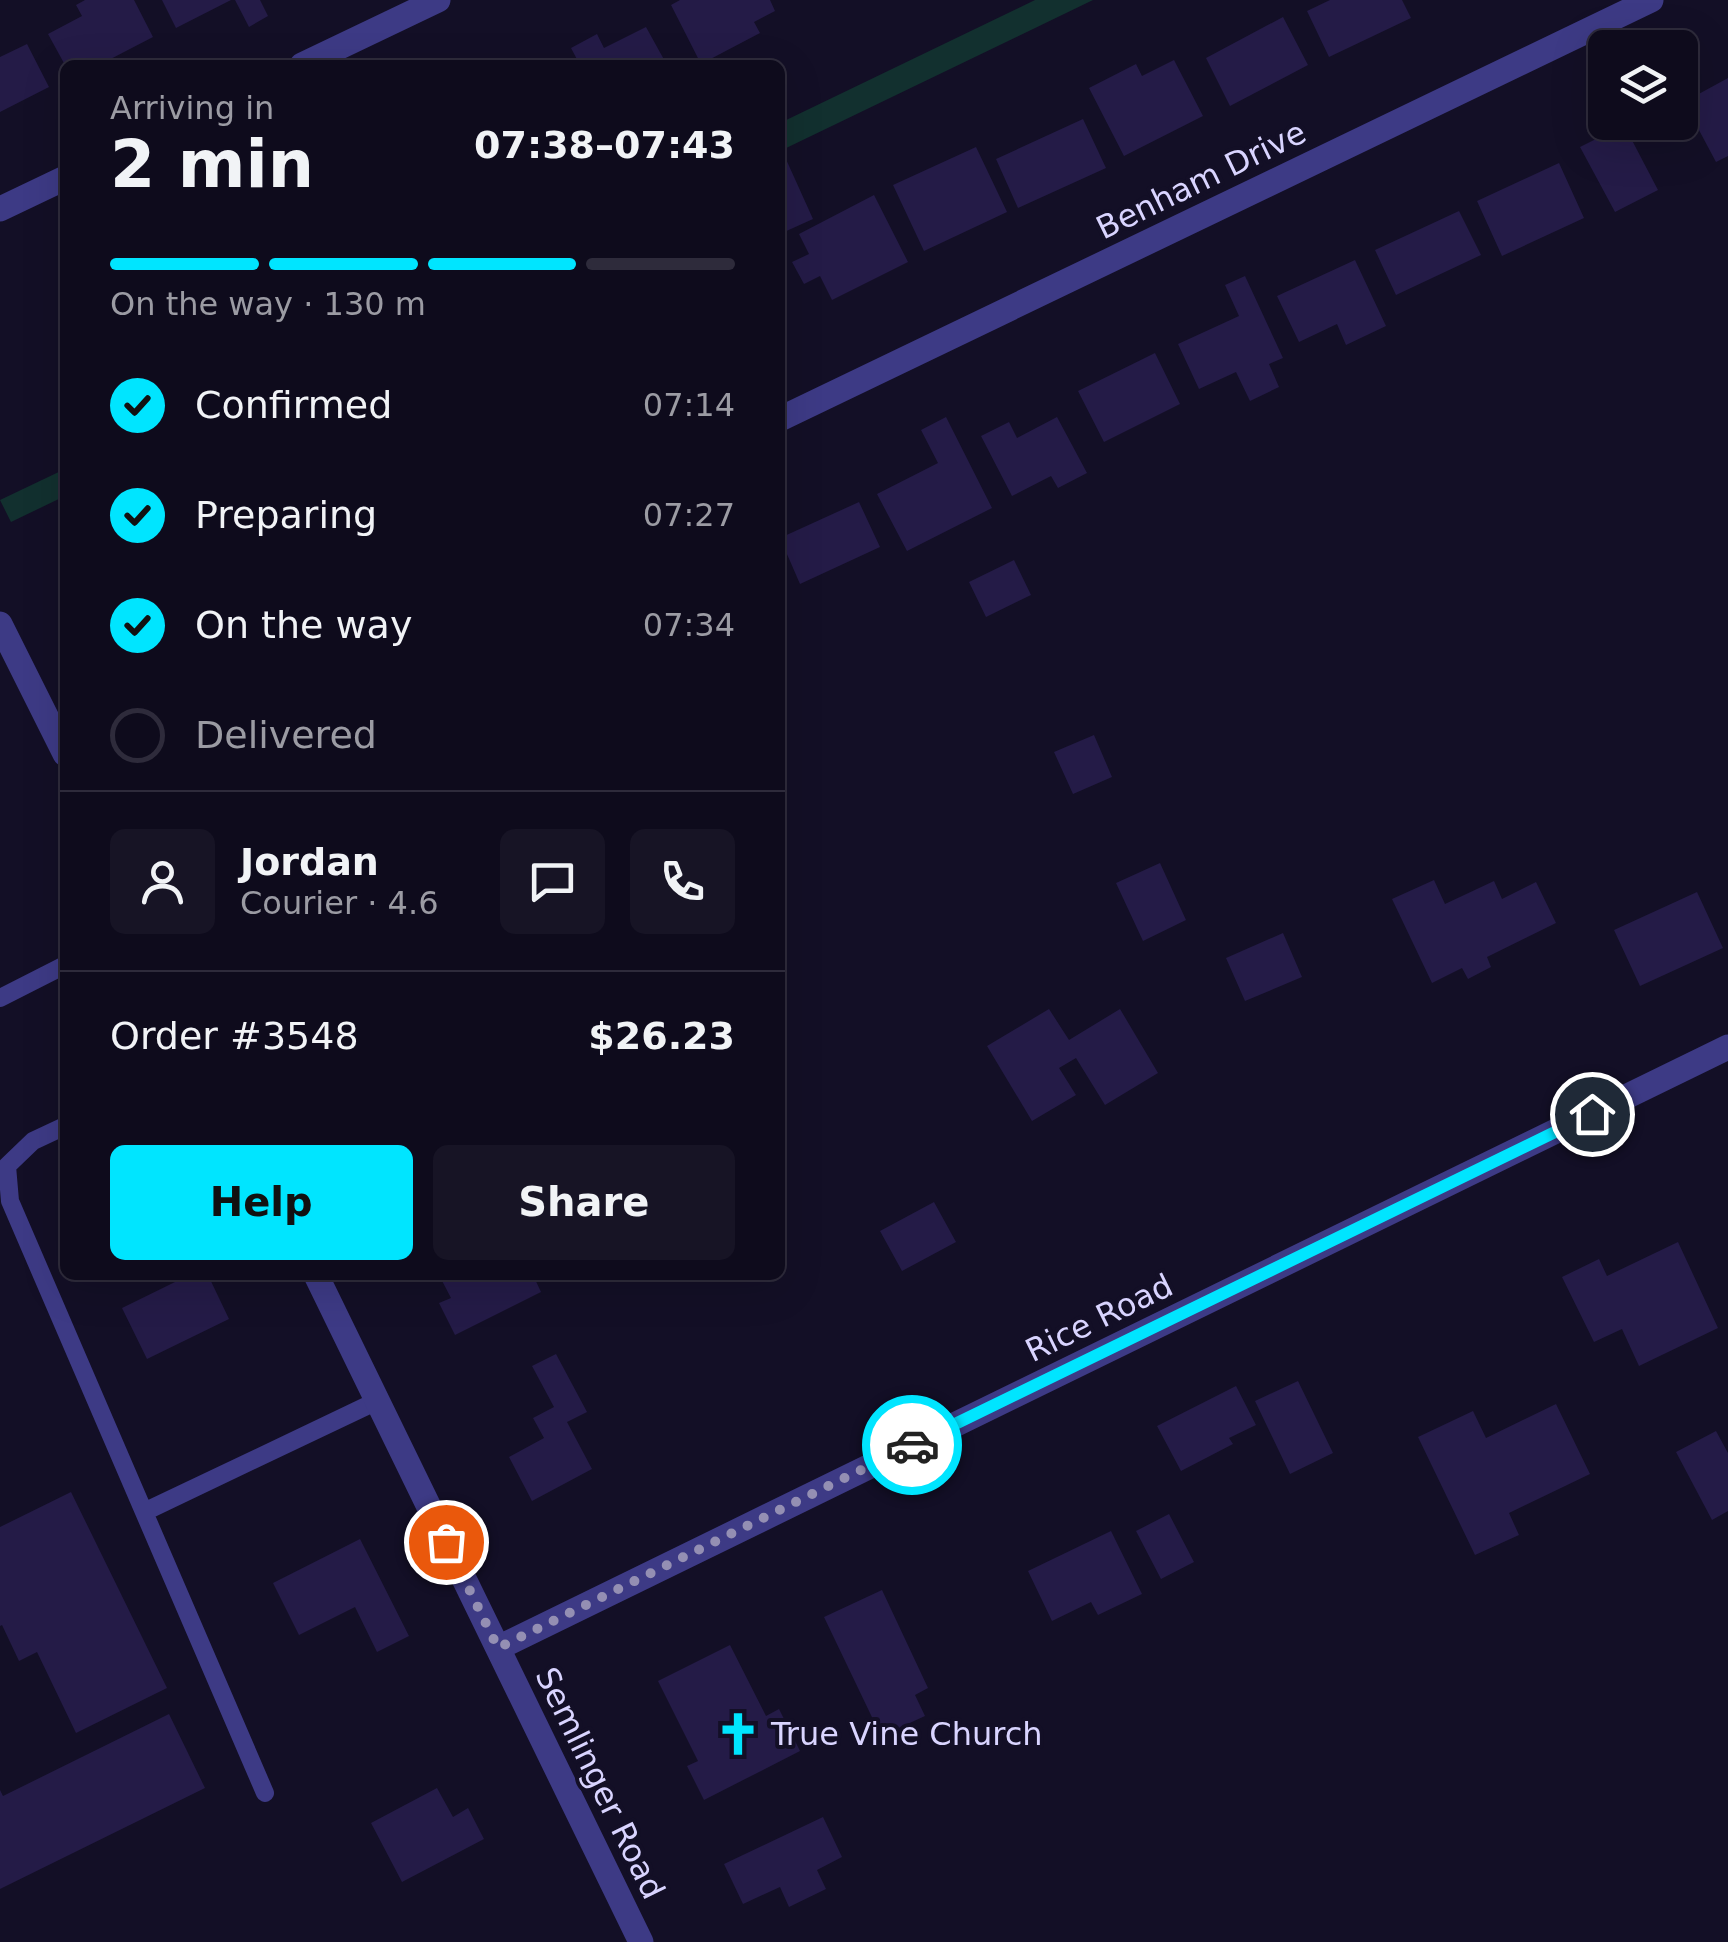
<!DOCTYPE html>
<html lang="en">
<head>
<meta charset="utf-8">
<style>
  :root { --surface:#0e0b1c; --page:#171425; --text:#f1f3f6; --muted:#9b9ba3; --line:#2e2b3b; --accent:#00e5ff }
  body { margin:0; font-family:"DejaVu Sans",sans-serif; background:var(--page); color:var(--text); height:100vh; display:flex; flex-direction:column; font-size:38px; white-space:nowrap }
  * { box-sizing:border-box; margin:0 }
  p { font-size:32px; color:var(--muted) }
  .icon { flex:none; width:55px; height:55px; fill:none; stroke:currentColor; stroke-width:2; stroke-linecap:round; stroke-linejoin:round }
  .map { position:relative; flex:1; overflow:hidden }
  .details { position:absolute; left:60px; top:60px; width:725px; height:1220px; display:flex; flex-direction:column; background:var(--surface); border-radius:15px; box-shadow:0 10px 40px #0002,0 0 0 2px var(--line) }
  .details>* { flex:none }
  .controls { position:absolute; left:1588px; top:30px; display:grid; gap:20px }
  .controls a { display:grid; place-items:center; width:110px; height:110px; border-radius:15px; background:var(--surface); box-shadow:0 10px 40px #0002,0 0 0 2px var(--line); font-size:50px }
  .pin { position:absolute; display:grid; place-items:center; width:85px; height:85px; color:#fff; margin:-42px; border:5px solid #fff; border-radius:50%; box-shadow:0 2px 10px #0007 }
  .courier { position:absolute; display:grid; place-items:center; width:100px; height:100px; margin:-50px; border:8px solid #00e5ff; border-radius:50%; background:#fff; color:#222; box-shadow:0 2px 12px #0007 }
  .summary em { font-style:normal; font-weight:600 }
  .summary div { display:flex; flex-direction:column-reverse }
  .summary { display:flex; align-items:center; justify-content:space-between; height:170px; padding:0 50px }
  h1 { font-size:65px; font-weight:600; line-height:75px }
  .bar { display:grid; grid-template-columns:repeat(4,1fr); gap:15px 10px; align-content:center; height:120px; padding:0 50px }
  .bar i { height:12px; border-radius:8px; background:var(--line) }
  .bar .on { background:var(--accent) }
  .bar p { grid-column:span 4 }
  .line { display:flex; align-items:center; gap:25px; padding:0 50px; border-top:2px solid var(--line) }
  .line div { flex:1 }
  .round { display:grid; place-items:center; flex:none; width:105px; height:105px; border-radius:15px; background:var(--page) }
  ol { padding:0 50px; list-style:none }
  li { display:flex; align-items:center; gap:30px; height:110px }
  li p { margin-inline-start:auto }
  li .icon { padding:10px; border-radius:50%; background:var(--accent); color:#111; stroke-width:4 }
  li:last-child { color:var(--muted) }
  li i { width:55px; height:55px; border:5px solid var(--line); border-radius:50% }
  .action { display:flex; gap:20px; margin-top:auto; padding:20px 50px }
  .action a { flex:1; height:115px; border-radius:15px; background:var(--accent); color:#111; font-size:40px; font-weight:600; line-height:115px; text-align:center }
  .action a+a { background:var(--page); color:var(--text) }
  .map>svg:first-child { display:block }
</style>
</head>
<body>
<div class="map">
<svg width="1728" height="1942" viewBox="0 0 1728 1942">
  <rect width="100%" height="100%" fill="#130f26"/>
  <!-- green -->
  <path fill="#12302f" d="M 1035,0 L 1093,0 L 780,151 L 780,123 Z
    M 65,469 L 65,496 L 11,522 L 0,500 Z"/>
  <!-- building -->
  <path fill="#241b47" d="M 85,0 L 134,0 L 153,37 L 99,65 L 65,65 L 48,34 L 82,16 L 76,5 Z
    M 162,0 L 231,0 L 176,28 Z
    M 235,0 L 260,0 L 268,16 L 249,27 Z
    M 680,0 L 770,0 L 775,11 L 754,22 L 760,33 L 701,64 L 671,5 Z
    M 1330,0 L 1402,0 L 1411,18 L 1329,57 L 1307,11 Z
    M 1283,17 L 1308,65 L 1230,106 L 1206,58 Z
    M 646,27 L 667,65 L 580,65 L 571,48 L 597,34 L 604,48 Z
    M 27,44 L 49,87 L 0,112 L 0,57 Z
    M 1174,60 L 1203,116 L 1124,156 L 1089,88 L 1136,64 L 1142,76 Z
    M 1728,78 L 1728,156 L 1716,162 L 1684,102 Z
    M 1083,119 L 1106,168 L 1018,208 L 996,159 Z
    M 1624,125 L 1658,190 L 1615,212 L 1580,147 Z
    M 976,147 L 1007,212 L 924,251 L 893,185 Z
    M 785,157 L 813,219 L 782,233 L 780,160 Z
    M 1559,163 L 1584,218 L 1502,256 L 1477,201 Z
    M 874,195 L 908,262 L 832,300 L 820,276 L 804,284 L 792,262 L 809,254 L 799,234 Z
    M 1459,211 L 1481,255 L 1396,295 L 1375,250 Z
    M 1355,260 L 1386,326 L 1346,345 L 1337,324 L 1299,342 L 1277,296 Z
    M 1245,276 L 1283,358 L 1269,364 L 1279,387 L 1250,401 L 1236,372 L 1199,389 L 1178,344 L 1239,316 L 1225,285 Z
    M 1155,353 L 1180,404 L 1104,442 L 1078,391 Z
    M 946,417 L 992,508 L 907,551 L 877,494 L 938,463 L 921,430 Z
    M 1057,417 L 1087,473 L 1058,488 L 1051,476 L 1012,496 L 981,436 L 1009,422 L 1017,438 Z
    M 859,502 L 880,547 L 800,584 L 780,538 Z
    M 1014,560 L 1031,595 L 986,617 L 969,582 Z
    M 1094,735 L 1112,777 L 1073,794 L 1054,752 Z
    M 1160,863 L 1186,920 L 1143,941 L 1116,883 Z
    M 1434,880 L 1445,904 L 1494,881 L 1502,899 L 1536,882 L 1556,923 L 1487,957 L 1491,967 L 1468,979 L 1462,968 L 1432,983 L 1392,899 Z
    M 1697,892 L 1723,948 L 1640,986 L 1614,930 Z
    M 1283,933 L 1302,977 L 1245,1001 L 1226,958 Z
    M 1049,1009 L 1069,1040 L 1120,1009 L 1158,1073 L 1105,1105 L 1076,1058 L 1059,1068 L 1076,1095 L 1032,1121 L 987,1046 Z
    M 934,1202 L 956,1242 L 902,1271 L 880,1231 Z
    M 1678,1242 L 1718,1328 L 1639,1366 L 1622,1329 L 1594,1342 L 1562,1277 L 1599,1259 L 1607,1276 Z
    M 172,1275 L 208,1275 L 229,1319 L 147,1359 L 122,1308 L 175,1282 Z
    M 439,1275 L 533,1275 L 541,1292 L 455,1335 L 439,1303 L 451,1298 Z
    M 556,1354 L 587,1412 L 567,1422 L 592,1469 L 532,1501 L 509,1457 L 544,1438 L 533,1418 L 554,1407 L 532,1366 Z
    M 1298,1381 L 1333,1453 L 1290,1474 L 1255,1401 Z
    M 1236,1386 L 1256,1425 L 1229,1438 L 1233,1444 L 1181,1471 L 1157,1426 Z
    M 1556,1404 L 1590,1474 L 1509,1513 L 1519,1535 L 1475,1555 L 1418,1437 L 1473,1411 L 1486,1438 Z
    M 1716,1431 L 1728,1453 L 1728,1511 L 1712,1520 L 1676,1452 Z
    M 71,1492 L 167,1688 L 76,1733 L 37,1652 L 19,1661 L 2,1625 L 0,1626 L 0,1527 Z
    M 1169,1514 L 1194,1562 L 1161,1579 L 1136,1531 Z
    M 1111,1531 L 1142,1594 L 1098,1615 L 1091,1602 L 1052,1621 L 1028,1571 Z
    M 360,1539 L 409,1636 L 377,1652 L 355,1607 L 299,1635 L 273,1583 Z
    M 882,1590 L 928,1688 L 915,1695 L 925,1716 L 881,1736 L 824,1617 Z
    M 730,1645 L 766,1716 L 779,1709 L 800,1751 L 704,1800 L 687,1766 L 698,1761 L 658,1681 Z
    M 169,1714 L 205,1788 L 0,1889 L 0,1790 L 3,1796 Z
    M 437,1788 L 453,1817 L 468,1808 L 484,1839 L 402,1882 L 371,1823 Z
    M 823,1817 L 842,1857 L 817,1870 L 826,1889 L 789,1907 L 780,1887 L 743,1904 L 724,1864 Z"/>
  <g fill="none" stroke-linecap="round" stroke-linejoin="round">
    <!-- lane -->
    <path stroke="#3d3a85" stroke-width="18" d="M 0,998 L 65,965
      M 65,1126 L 33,1141 L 7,1166 L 10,1201 L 265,1793
      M 144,1512 L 377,1401"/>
    <!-- street -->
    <path stroke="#3d3a85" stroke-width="25" d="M 302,65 L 438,0
      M 0,209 L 65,178
      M 780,419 L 1651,0
      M 0,624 L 65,754
      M 316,1275 L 641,1942
      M 498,1648 L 1728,1047"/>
  </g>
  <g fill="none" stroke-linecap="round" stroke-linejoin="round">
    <!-- done -->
    <path stroke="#948fb3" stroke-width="10" stroke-dasharray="0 18" d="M 446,1542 L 498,1648 L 912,1445"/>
    <!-- route -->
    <path stroke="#00e5ff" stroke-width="12" d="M 912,1445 L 1592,1114"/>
  </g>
  <!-- icons -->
  <defs>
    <g id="church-bare" transform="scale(3.45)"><path d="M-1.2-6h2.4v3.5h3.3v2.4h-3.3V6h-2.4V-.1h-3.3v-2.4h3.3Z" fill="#00e5ff" stroke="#130f26" stroke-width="2.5" paint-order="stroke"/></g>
  </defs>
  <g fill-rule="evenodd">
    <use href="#church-bare" x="738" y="1734"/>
  </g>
  <g text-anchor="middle" stroke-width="8" stroke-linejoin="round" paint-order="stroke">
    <!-- street labels -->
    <g font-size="32" fill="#d9d4ff" stroke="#130f26">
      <text transform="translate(1201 180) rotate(-26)" y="11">Benham Drive</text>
      <text transform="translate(1099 1318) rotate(-26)" y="11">Rice Road</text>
      <text transform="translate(600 1783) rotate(64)" y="11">Semlinger Road</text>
    </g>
    <!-- poi labels -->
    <g font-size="32" fill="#d9d4ff" stroke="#130f26" text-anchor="start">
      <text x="771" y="1745">True Vine Church</text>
    </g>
  </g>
</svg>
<div class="controls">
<a><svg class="icon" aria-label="layers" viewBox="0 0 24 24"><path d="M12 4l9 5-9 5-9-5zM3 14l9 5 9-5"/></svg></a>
</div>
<div class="pin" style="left:446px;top:1542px;background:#ea580c"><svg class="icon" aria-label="bag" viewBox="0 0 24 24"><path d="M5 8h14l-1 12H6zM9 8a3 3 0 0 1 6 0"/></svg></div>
<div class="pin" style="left:1592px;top:1114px;background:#1f2937"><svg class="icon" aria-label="home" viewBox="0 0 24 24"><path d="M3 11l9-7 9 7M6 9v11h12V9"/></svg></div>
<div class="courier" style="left:912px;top:1445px"><svg class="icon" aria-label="car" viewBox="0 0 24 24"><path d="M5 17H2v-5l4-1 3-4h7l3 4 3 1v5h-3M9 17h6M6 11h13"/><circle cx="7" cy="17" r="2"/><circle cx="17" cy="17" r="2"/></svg></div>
<section class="details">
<div class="summary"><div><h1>2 min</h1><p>Arriving in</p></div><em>07:38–07:43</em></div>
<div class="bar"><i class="on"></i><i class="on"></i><i class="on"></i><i></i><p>On the way · 130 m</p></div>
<ol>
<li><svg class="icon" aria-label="check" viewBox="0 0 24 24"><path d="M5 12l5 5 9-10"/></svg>Confirmed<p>07:14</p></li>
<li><svg class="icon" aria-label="check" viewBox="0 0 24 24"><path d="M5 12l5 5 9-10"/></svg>Preparing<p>07:27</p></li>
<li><svg class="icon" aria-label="check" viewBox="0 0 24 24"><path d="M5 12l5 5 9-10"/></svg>On the way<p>07:34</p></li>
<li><i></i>Delivered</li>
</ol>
<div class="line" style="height:180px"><a class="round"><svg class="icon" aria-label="person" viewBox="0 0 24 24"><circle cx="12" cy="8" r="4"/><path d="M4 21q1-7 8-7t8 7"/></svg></a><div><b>Jordan</b><p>Courier · 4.6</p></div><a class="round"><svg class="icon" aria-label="chat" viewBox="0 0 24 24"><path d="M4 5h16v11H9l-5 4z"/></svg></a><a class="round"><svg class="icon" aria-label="phone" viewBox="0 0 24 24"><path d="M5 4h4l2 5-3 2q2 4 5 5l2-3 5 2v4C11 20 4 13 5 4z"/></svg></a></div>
<div class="line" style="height:130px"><div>Order #3548</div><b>$26.23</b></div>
<div class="action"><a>Help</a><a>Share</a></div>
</section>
</div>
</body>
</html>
